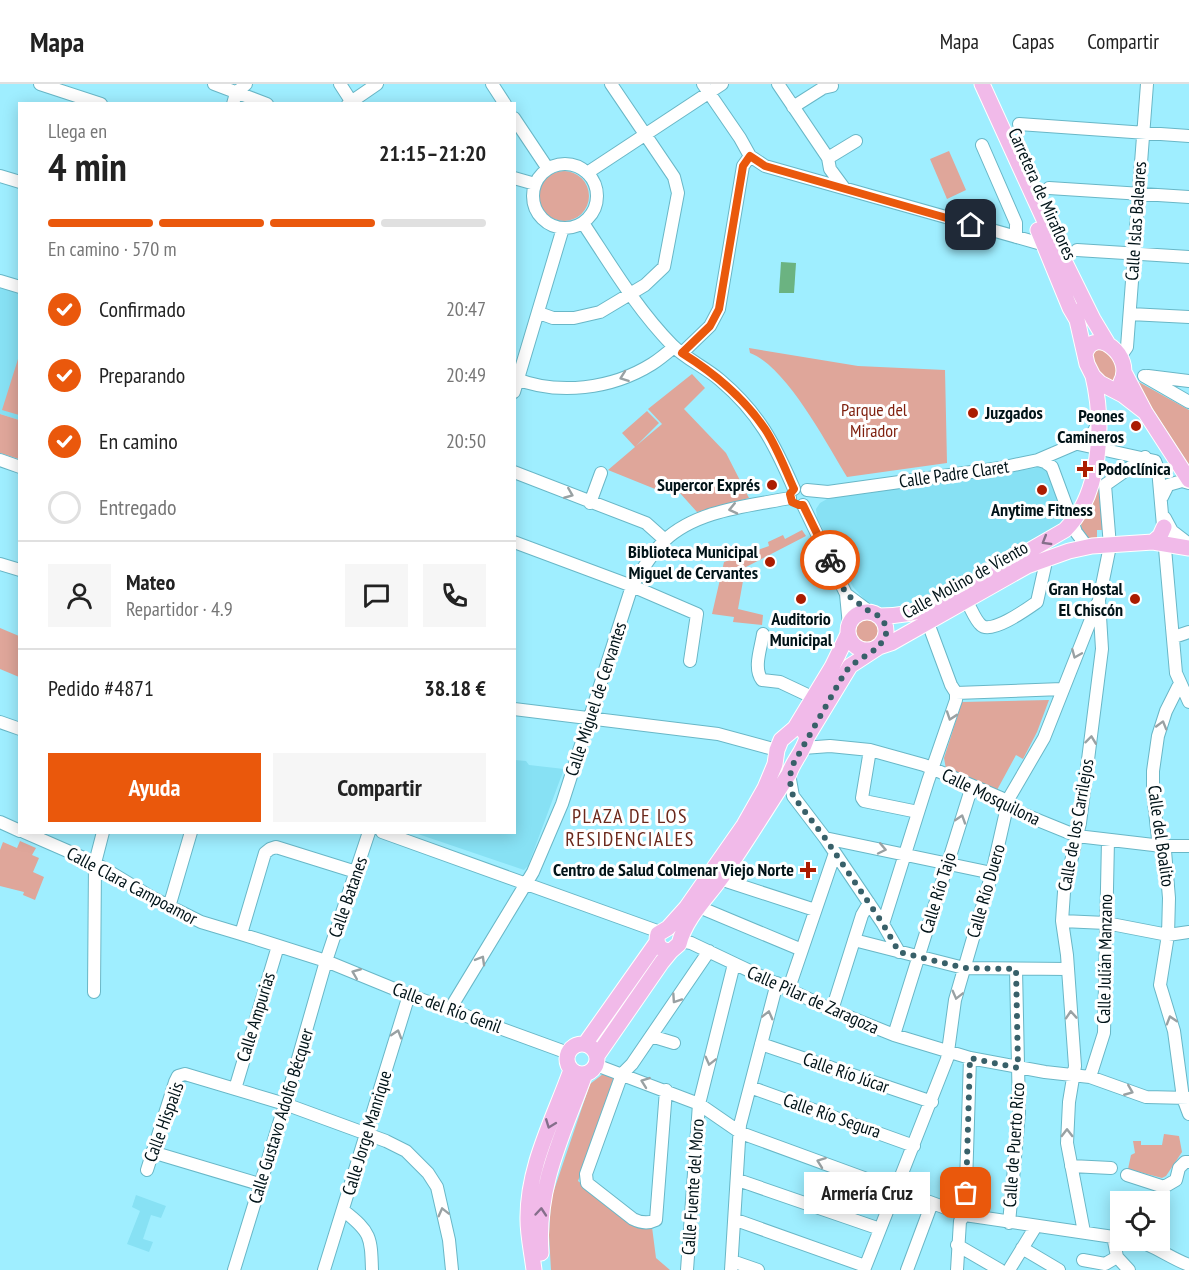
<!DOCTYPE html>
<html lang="es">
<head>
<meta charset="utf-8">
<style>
  :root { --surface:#fff; --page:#f6f6f6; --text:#222; --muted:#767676; --line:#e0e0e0; --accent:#ea580c }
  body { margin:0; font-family:"PT Sans Narrow",sans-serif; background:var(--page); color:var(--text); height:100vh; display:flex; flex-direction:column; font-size:22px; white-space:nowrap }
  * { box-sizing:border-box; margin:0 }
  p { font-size:20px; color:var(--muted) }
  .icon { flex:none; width:33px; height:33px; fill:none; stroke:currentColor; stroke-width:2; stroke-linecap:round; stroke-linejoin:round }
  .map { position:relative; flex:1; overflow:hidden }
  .details { position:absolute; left:18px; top:18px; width:498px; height:732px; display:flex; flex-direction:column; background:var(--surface); border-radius:0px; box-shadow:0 3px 15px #0003 }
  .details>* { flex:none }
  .buttons { position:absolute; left:1110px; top:1107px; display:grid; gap:12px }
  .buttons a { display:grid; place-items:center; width:60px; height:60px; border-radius:0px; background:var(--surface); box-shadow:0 3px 15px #0003; font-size:30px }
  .pin { position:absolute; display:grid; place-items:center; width:51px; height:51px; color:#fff; margin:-26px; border-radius:12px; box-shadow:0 3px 9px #0006 }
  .courier { position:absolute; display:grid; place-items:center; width:60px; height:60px; margin:-30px; border:4px solid #ea580c; border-radius:50%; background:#fff; color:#222; box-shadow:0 2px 8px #0007 }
  .bubble { position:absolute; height:42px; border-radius:0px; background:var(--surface); box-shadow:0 3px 15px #0003; font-size:20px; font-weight:700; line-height:42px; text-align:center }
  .summary em { font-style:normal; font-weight:700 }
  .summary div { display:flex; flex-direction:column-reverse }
  .summary { display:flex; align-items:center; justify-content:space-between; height:102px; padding:0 30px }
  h1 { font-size:39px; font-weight:700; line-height:45px }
  .bar { display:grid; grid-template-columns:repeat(4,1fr); gap:9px 6px; align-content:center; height:72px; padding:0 30px }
  .bar i { height:8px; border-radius:4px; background:var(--line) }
  .bar .current { background:var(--accent) }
  .bar p { grid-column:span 4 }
  .line { display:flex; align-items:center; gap:15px; padding:0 30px; border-top:2px solid var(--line) }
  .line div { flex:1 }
  .round { display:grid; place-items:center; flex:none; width:63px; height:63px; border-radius:0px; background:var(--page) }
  ol { padding:0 30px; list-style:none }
  li { display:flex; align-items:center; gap:18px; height:66px }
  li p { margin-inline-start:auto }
  li .icon { padding:6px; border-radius:50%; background:var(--accent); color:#fff; stroke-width:4 }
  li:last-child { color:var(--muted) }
  li i { width:33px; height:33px; border:3px solid var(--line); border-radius:50% }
  .cta { display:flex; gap:12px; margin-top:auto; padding:12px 30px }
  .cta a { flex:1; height:69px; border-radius:0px; background:var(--accent); color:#fff; font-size:24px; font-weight:700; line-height:69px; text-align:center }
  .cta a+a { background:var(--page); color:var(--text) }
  header { display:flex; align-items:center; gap:36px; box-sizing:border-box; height:84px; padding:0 30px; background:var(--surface); border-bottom:2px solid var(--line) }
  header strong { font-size:28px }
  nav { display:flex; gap:33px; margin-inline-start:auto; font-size:21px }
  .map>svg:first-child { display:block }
</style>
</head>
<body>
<header>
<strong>Mapa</strong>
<nav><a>Mapa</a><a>Capas</a><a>Compartir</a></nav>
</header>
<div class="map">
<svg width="1189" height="1186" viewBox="0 0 1189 1186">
  <rect width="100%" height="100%" fill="#9feeff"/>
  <!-- built -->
  <path fill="#87e1f4" d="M 0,203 L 19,210 L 19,336 L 0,330 Z
    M 1048,382 L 1058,412 L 1064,439 L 1033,456 L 923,522 L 888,527 L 866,517 L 853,503 L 817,434 L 816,425 L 820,419 L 834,411 L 957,397 Z
    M 515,676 L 526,677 L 529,681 L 564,685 L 528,782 L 524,786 L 415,749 L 514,748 Z
    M 136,1111 L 166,1122 L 161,1134 L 151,1131 L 143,1155 L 153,1158 L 149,1168 L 127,1160 L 140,1127 L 132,1123 Z"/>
  <!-- green -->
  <path fill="#dfa69a" d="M 949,67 L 966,106 L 947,115 L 930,75 Z
    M539 112a25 25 0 1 1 50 0a25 25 0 1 1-50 0Z
    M 1099,262 L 1119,277 L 1114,299 L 1096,289 L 1090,268 Z
    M 749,264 L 858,282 L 945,286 L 947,379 L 847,393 C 827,360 786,282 750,269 Z
    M 18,275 L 20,276 L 19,331 L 2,326 Z
    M 692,290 L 705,304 L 684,325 L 726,369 L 749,414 L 697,428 L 679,408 L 660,407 L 608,386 L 635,363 L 622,349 L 647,327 L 659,339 L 636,362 L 662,340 L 648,325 Z
    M 1137,297 L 1189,326 L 1189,381 L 1136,299 Z
    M 0,330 L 19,336 L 19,375 L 0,369 Z
    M 1099,401 L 1103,446 L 1097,446 L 1097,454 L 1089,454 L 1082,448 L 1081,440 Z
    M 802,446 L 806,452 L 744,484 L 739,484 L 733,492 L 743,497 L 738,525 L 763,531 L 762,541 L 733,538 L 734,533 L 712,530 L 724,478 L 769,462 L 768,458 L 783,451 L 785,455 Z
    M854 548a13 13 0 1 1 26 0a13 13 0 1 1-26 0Z
    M 0,544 L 19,552 L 19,593 L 0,585 Z
    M 1049,616 L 1037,648 L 1023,675 L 1016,671 L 997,706 L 946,685 L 944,674 L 962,618 Z
    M 20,757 L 36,764 L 32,771 L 39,774 L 33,788 L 44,793 L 35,816 L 23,811 L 24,808 L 0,802 L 0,766 L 3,758 L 17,764 Z
    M 603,990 L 616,995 L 578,1097 L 632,1139 L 652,1143 L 656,1174 L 670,1186 L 551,1186 L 549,1151 L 551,1115 L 590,1000 Z
    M 1164,1050 L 1179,1052 L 1182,1068 L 1166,1092 L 1162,1094 L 1128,1085 L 1131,1071 L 1135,1069 L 1133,1057 L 1141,1057 L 1141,1061 L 1162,1061 Z"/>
  <!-- water -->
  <path fill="#6bb381" d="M 781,178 L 796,179 L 794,209 L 779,209 Z"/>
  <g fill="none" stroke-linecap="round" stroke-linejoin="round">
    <!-- minor casing -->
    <g stroke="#69b7c7" stroke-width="14">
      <path id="minor" d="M 40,0 L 101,20
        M 214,0 L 267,20
        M 340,0 L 351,17
        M 492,0 L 505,20
        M 703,0 L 740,54 L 750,72 L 765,82 L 1045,161
        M 778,0 L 828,74 L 830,85 L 844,104
        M 233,20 L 236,9 L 246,0
        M 348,20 L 377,0
        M 793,23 L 823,4 L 832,2
        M 514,34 L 548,85
        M 1019,40 L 1189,52
        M 982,61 L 1016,139 L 1016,153
        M 828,74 L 856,57
        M533 112a32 32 0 1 1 64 0a32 32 0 1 1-64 0Z
        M 587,89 L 722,0
        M 0,92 L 20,98
        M 514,94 L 535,100
        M 1049,104 L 1189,113
        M 583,139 C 611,181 636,224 672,261 C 686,275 705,283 720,296 C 759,329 774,359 794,405
        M 1077,166 L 1189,173
        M 0,197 L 20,203
        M 539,229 L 553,234 L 574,234 L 600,228 L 645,201 L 664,183 L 678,109 L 674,93 L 611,0
        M 1130,230 L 1189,233
        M 682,269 L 710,242 L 719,225 L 743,82 L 750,72
        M 1120,273 L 1127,263 L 1147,0
        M 1144,292 L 1189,318
        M 1148,292 L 1189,297
        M 514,294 C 558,312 612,305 652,280 C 660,275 667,269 674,263
        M 514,308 L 563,144
        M 1078,360 L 1155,377 L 1158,385 L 1176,589 L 1189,618
        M 0,376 L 20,383
        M 1038,376 L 1045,378 L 1052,383 L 1076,448 L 1085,460 L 1092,462
        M 514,388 L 646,439 L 665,456
        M 807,406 L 828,408 L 1000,384 L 1038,376 L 1087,355 L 1094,347 L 1099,337
        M 1162,413 L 1168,401 L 1182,397 L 1189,399
        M 590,419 L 601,389
        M 803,421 L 846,510 L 849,542
        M 1165,434 L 1172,447 L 1189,460
        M 514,458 L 632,502 L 697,530 L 690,577
        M 0,480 L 20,486
        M 846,510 L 870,528
        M 966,516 C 971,524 975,536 981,541 C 991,551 1027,525 1037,518 L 1047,473
        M 763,550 C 761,564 753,584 762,596 L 780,598 L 814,614
        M 1174,553 L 1189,548
        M 1181,601 L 1178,603 L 1166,627 L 1158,652 L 1153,687 L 1153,708 L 1158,755 L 1165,767 L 1169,814 L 1168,851 L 1160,901 L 1174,947 L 1183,1014 L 1189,1030
        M 956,609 L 1062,605
        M 514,625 L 718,650 L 777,666
        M 0,638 L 20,645
        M 803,664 L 830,662 L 870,666 L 924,681 L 1001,714 L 1018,728 L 1077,752 L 1162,762 L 1189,762
        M 870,666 L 862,714 L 864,717 L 918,728
        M 789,690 L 793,712 L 825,754 L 883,840 L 899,868
        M 0,738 L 20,747
        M 24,748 L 95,779 L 151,813 L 201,838 L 241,850
        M 382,748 L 660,848
        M 825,754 L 992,789
        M 356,788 L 276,763 L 270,765 L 265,769 L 241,850 L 326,877 L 409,911 L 568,969
        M 720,795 L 815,826
        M 169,823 L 191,748
        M 699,823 L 802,866
        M 1062,837 L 1106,839 L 1168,851 L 1189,848
        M 883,840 L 928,697 L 956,616 L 956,609 L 951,601 L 928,539
        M 854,856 L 964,884 L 1068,885
        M 680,857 L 691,859 L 832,926 L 894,951 L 970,974 L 1045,988 L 1090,993 L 1146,1013 L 1189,1014
        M 789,904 L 835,769
        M 94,908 L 95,779 L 103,748
        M 450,925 L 533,788 L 562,720 L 632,502 C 642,486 651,470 664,457 C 696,426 749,422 790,414
        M 832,926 L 862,831 L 869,819
        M 894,951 L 972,702
        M 651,952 L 674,959
        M 761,960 L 932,1018
        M 596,981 L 699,1020 L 741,1049 L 965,1131 L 1120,1154
        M 1090,993 L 1104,949 L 1108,756
        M 750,1003 L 914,1062
        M 235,1005 L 278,862
        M 666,1006 L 656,1136 C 648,1140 641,1139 633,1135 L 587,1099 L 586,1090 L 622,990 L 632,980 L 709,867
        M 152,1068 L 259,1100
        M 1071,1082 L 1111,1084
        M 147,1086 L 175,998 L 178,992 L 185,990 L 285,1020 L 386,1057 L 406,1067 L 428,1089 L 437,1103 L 449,1156 L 452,1186
        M 1127,1091 L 1164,1103 L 1176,1096 L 1179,1084 L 1185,1078 L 1189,1078
        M 738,1096 L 880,1145
        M 344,1127 C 371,1148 371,1153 372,1186
        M 736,1136 L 865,1182
        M 1009,1139 L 1019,1029 L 1016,885
        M 1084,1148 L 1067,1059 L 1069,1018 L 1075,982 L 1067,871 L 1062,837 L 1064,808 L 1080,739 L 1102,565 L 1099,516 L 1110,462 L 1105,401 L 1145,373
        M 1113,1152 L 1117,1173 L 1129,1186
        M 1135,1156 C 1154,1161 1170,1174 1189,1181
        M 957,1161 L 1000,1186
        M 1022,1164 L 1059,1186
        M 1083,1176 L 1105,1180 L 1117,1173
        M 732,1177 L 758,1186
        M 234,1186 L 285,1020 L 326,877 L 369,748
        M 324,1186 L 409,911
        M 687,1186 L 699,1020 L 734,880
        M 731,1186 L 740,1041 L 777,899
        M 864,1186 L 947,975 L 955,916 L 992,789 L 1009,714 L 1044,654 L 1097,520
        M 907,1186 L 932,1119
        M 957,1186 L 960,1137 L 965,1131 L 970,974
        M 1009,1186 L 1036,1142"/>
    </g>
    <!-- major casing -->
    <g stroke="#fff" stroke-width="17">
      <path id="major" d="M 982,0 L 1046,140 L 1093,235 L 1108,260
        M 1038,146 L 1070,224 L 1077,236
        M 1075,227 L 1087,280 L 1093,292 L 1100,299 L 1123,311 L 1145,328
        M 1085,270 C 1094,240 1135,272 1121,298
        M 1125,290 L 1145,328 L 1189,396
        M 1153,458 L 1160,452 L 1164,443
        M848 547a19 19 0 1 1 38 0a19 19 0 1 1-38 0Z
        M 879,532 C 898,532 914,530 932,523 L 1065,446 C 1102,410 1104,339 1093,292
        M 795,644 L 832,583 L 848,550
        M 671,867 C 660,867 655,860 658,850 L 668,844 L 686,824 L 744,741 L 765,704 L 775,680 L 777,666 L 781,656 L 795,644 L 802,644 L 807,653
        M567 975a15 15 0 1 1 30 0a15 15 0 1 1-30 0Z
        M 585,960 L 657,858
        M 597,972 L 662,878 L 671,867 L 679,860 C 686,832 710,811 726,787 C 748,755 768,722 789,690 C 793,677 804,667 807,653 L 850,582 L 879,563 L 891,559 L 1027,482 L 1069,467 L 1092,462 L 1153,458 L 1189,464
        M 541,1169 C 536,1102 563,1051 585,990
        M 534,1186 C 532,1169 528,1152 528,1136 C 527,1083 554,1034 571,986"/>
    </g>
    <!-- minor -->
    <use href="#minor" stroke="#fff" stroke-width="12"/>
    <!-- major -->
    <use href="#major" stroke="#f1bae9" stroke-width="15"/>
  </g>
  <!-- one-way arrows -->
  <defs><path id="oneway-chevron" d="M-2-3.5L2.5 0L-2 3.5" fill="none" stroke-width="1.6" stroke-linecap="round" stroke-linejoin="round" transform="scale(1.5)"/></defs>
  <g stroke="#99a1a3">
    <use href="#oneway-chevron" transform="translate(624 293) rotate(160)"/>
    <use href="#oneway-chevron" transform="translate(569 410) rotate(22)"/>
    <use href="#oneway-chevron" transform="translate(733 425) rotate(167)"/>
    <use href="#oneway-chevron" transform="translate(1076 570) rotate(113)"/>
    <use href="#oneway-chevron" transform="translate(951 632) rotate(109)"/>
    <use href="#oneway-chevron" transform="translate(1162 641) rotate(-74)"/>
    <use href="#oneway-chevron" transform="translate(1091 656) rotate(-83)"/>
    <use href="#oneway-chevron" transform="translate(961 735) rotate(-72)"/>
    <use href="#oneway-chevron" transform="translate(882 765) rotate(12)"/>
    <use href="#oneway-chevron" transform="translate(481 876) rotate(-60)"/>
    <use href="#oneway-chevron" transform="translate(356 889) rotate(-158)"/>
    <use href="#oneway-chevron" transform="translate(957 911) rotate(104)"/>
    <use href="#oneway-chevron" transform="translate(676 915) rotate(124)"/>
    <use href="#oneway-chevron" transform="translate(768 931) rotate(-76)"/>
    <use href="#oneway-chevron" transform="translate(1071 931) rotate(-94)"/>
    <use href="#oneway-chevron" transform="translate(1171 936) rotate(-107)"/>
    <use href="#oneway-chevron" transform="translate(397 950) rotate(-73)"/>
    <use href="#oneway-chevron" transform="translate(710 977) rotate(104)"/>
    <use href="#oneway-chevron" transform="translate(645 998) rotate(-160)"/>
    <use href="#oneway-chevron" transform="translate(1129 1007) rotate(22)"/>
    <use href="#oneway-chevron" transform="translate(1067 1049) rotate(-90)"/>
    <use href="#oneway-chevron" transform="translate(821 1078) rotate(-160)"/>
    <use href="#oneway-chevron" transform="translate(443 1128) rotate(-104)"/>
  </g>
  <g stroke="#856f8b">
    <use href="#oneway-chevron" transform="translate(1046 457) rotate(149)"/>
    <use href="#oneway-chevron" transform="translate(550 1040) rotate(111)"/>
    <use href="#oneway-chevron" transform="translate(541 1128) rotate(-85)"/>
  </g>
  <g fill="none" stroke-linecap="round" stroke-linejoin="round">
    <!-- done -->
    <path stroke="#386069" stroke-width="6" stroke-dasharray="0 10.8" d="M 830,476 L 846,510 L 870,528 L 879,532 L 885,540 L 886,550 L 879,563 L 850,582 L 844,590 L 791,684 L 790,698 L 793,712 L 825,754 L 883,840 L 899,868 L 964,884 L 1016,885 L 1018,984 L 970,974 L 966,1109"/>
    <!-- route -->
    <path stroke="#ea580c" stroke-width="8" d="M 830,476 L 803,421 L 799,421 L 792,418 L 790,410 L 794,405 C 785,385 777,363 765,345 C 744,314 714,289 682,269 L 710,242 L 719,225 L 743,82 L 750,72 L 765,82 L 971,141"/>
  </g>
  <!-- markers -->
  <g fill="#ab1c00" stroke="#fff" stroke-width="2">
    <circle cx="973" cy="329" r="6"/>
    <circle cx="1136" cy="342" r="6"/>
    <path d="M1082 376h6v6h6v6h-6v6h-6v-6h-6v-6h6z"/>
    <circle cx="772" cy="401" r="6"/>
    <circle cx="1042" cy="406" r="6"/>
    <circle cx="770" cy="478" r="6"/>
    <circle cx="801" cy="515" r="6"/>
    <circle cx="1135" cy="515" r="6"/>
    <path d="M805 777h6v6h6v6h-6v6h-6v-6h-6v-6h6z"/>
  </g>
  <g text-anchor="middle" stroke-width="6" stroke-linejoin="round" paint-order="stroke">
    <!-- street labels -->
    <g font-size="18" fill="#001318" stroke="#fff">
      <text transform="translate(1042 110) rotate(66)" y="6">Carretera de Miraflores</text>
      <text transform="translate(1136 137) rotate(-86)" y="6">Calle Islas Baleares</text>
      <text transform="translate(954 390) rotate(-8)" y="6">Calle Padre Claret</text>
      <text transform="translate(965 496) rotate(-29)" y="6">Calle Molino de Viento</text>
      <text transform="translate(596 615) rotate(-72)" y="6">Calle Miguel de Cervantes</text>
      <text transform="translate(991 713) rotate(26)" y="6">Calle Mosquilona</text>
      <text transform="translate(1076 741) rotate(-80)" y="6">Calle de los Carrilejos</text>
      <text transform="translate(1161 752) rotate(82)" y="6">Calle del Boalito</text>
      <text transform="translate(132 802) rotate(28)" y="6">Calle Clara Campoamor</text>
      <text transform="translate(986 807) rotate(-74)" y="6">Calle Río Duero</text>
      <text transform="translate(938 809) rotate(-73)" y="6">Calle Río Tajo</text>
      <text transform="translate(348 813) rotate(-71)" y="6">Calle Batanes</text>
      <text transform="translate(1105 875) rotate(-89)" y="6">Calle Julián Manzano</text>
      <text transform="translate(813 916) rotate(24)" y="6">Calle Pilar de Zaragoza</text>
      <text transform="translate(447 924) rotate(20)" y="6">Calle del Río Genil</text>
      <text transform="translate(256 933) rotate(-73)" y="6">Calle Ampurias</text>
      <text transform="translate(846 989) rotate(19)" y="6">Calle Río Júcar</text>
      <text transform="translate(281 1032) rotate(-73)" y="6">Calle Gustavo Adolfo Bécquer</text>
      <text transform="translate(832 1032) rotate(19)" y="6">Calle Río Segura</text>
      <text transform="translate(164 1038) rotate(-70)" y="6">Calle Hispalis</text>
      <text transform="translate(367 1049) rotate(-73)" y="6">Calle Jorge Manrique</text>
      <text transform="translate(1014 1061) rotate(-86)" y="6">Calle de Puerto Rico</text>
      <text transform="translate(693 1103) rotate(-86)" y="6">Calle Fuente del Moro</text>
    </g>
    <!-- park labels -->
    <g font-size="18" fill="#7e1f0d" stroke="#fff">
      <text x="874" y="332">Parque del<tspan x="874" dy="21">Mirador</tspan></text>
    </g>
    <!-- poi labels -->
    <g font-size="18" font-weight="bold" fill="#001318" stroke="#fff" text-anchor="end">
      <text x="985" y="335" text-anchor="start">Juzgados</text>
      <text x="1124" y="338">Peones<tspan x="1124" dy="21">Camineros</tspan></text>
      <text x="1098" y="391" text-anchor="start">Podoclínica</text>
      <text x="760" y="407">Supercor Exprés</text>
      <text x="1042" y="432" text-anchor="middle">Anytime Fitness</text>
      <text x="758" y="474">Biblioteca Municipal<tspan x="758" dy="21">Miguel de Cervantes</tspan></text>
      <text x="1123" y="511">Gran Hostal<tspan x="1123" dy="21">El Chiscón</tspan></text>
      <text x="801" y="541" text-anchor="middle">Auditorio<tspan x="801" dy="21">Municipal</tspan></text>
      <text x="794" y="792">Centro de Salud Colmenar Viejo Norte</text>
    </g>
    <!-- neighbourhood labels -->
    <g font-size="20" letter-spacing="1.5" fill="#6b281b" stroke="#fff">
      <text x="630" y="739">PLAZA DE LOS<tspan x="630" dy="23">RESIDENCIALES</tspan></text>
    </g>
  </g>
</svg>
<div class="buttons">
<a><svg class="icon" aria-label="locate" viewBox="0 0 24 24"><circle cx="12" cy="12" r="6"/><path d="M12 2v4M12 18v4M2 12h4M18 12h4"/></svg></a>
</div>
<div class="pin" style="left:966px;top:1109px;background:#ea580c"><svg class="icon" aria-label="bag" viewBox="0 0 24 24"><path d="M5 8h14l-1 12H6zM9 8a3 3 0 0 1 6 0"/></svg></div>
<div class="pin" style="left:971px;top:141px;background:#1f2937"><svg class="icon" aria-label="home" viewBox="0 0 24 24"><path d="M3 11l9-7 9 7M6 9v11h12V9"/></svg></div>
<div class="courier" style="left:830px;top:476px"><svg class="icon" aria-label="bike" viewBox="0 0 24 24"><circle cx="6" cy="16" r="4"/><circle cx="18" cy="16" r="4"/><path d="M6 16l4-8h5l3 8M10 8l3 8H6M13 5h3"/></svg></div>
<div class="bubble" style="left:804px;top:1088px;width:126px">Armería Cruz</div>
<section class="details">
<div class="summary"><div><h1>4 min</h1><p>Llega en</p></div><em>21:15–21:20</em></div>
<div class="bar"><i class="current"></i><i class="current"></i><i class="current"></i><i></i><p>En camino · 570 m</p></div>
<ol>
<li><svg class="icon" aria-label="check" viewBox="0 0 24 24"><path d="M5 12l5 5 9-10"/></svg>Confirmado<p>20:47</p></li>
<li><svg class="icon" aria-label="check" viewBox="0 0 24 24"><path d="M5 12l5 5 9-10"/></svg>Preparando<p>20:49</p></li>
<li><svg class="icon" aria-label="check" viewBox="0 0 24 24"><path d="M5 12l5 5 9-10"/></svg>En camino<p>20:50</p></li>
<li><i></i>Entregado</li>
</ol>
<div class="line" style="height:108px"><a class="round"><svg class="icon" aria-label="person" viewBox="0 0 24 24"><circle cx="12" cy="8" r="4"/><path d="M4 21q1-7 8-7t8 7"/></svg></a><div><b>Mateo</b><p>Repartidor · 4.9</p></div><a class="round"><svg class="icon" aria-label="chat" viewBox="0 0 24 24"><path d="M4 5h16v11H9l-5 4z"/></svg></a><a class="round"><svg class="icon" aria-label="phone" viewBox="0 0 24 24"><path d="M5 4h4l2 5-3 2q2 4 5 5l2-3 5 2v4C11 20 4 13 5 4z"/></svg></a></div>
<div class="line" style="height:78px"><div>Pedido #4871</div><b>38.18 €</b></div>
<div class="cta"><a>Ayuda</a><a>Compartir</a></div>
</section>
</div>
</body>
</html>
